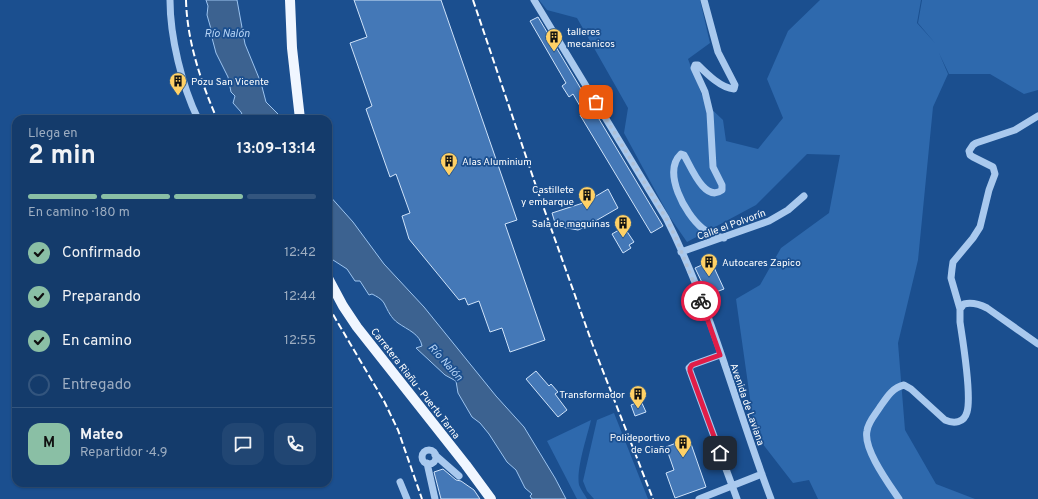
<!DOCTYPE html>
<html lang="es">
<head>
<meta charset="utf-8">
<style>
  :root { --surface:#143b6b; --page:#214673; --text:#f1f3f6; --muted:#9dadc1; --line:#33557e; --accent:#8abfa5 }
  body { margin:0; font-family:Overpass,sans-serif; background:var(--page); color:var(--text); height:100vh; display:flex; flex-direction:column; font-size:15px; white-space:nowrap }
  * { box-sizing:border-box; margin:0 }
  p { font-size:13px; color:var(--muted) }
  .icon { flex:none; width:22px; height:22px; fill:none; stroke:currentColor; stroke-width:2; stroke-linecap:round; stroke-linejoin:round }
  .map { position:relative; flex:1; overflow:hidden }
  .details { position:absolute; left:12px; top:115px; width:320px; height:372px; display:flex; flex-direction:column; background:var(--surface); border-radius:12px; box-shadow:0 1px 3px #0004,0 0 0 1px var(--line) }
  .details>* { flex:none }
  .pin { position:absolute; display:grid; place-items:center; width:34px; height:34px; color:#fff; margin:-17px; border-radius:8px; box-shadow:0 2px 6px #0006 }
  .courier { position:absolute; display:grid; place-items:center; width:40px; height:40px; margin:-20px; border:3px solid #e11d48; border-radius:50%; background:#fff; color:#222; box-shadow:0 1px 5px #0007 }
  .head em { font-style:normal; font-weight:700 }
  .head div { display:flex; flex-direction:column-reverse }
  .head { display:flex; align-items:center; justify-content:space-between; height:68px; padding:0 16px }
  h1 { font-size:26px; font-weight:700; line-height:30px }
  .bar { display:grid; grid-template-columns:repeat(4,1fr); gap:6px 4px; align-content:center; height:48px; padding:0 16px }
  .bar i { height:5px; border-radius:3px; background:var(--line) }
  .bar .active { background:var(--accent) }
  .bar p { grid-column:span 4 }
  .line { display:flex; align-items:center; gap:10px; padding:0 16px; border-top:1px solid var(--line) }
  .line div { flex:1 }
  .round { display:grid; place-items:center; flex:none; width:42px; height:42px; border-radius:12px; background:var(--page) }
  ol { padding:0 16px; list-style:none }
  li { display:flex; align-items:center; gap:12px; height:44px }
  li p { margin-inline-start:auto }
  li .icon { padding:4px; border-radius:50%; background:var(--accent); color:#111; stroke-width:4 }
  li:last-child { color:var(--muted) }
  li i { width:22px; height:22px; border:2px solid var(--line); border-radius:50% }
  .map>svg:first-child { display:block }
</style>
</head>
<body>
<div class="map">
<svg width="1038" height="499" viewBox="0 0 1038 499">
  <rect width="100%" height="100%" fill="#1b4f8f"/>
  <!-- green -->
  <path fill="#2e69ad" d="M 539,0 L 700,0 L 710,43 L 688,59 L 705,103 L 723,120 L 726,141 L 758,149 L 783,118 L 767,79 L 788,31 L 820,0 L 921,0 L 917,23 L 935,43 L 918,23 L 922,0 L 1038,0 L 1038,90 L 1024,94 L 990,74 L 949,74 L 939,53 L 948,74 L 933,107 L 918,260 L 898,343 L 905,430 L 936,484 L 975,499 L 818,499 L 809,480 L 793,483 L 755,434 L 736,299 L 760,285 L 781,248 L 829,213 L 840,155 L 807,154 L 756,205 L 687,242 L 669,216 L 624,133 L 628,108 L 577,18 L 547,10 Z
    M 614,413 L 648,499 L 594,499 L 587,491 L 583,481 L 597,420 Z
    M 591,420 C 587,437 576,469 579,485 C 581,490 585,495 587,499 L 577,499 L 547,441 Z"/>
  <!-- water -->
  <path fill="#3c6290" stroke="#9cc4f0" d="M 206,0 L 237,0 L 245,44 L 261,83 L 266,102 L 283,119 L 244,119 L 241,112 L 233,103 L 235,96 L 231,92 L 228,77 L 216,53 L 211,34 L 211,29 L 207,15 L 208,6 Z
    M 328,194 L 353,222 L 384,264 L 424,307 L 496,396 L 524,427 L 555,478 L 566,499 L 532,499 L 530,496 L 532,494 L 525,488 L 516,470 L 507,462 L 489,434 L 480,423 L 472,417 L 458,393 L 456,381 L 445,375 L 416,348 L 422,346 C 420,334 408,330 398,323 C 391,318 388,311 384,303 C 382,299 376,296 372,294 L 369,295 L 360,281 L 355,281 L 347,269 L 333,260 L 328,254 Z"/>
  <!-- building -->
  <path fill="#4478b7" stroke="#cfe3fa" d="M 354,0 L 441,0 L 517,220 L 505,224 L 545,340 L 510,352 L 502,328 L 490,332 L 479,301 L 468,305 L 465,298 L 459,300 L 409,239 L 402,216 L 410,213 L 396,174 L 390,177 L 366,109 L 372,106 L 350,43 L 367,37 Z
    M 538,17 L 663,226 L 651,233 L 580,115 L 584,113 L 573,94 L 569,97 L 562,86 L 566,83 L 530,21 Z
    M 608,189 L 618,208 L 585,227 L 578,230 L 556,226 L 552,213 L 586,202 Z
    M 624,227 L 634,242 L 629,245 L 631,248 L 623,253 L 612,234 Z
    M 711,261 L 724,289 L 708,295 L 695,268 Z
    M 536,371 L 549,386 L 551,384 L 558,392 L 555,394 L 567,410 L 558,417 L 526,379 Z
    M 641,401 L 646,412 L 635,416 L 631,405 Z
    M 689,438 L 706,487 L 675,498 L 666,473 L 674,470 L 666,447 Z
    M 443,469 L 456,480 L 461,481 L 474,490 L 480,499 L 441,499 L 434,472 Z"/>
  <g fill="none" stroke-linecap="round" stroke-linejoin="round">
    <!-- minor -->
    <path stroke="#a9c9ee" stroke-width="7" d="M 170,0 C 170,37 182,86 198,119
      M 534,0 L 666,218 C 711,306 736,407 771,499
      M 704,0 L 718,52 L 735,85 L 734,89 C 721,88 707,74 698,65 L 695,65 L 694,68 L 705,92 L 710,113 L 713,167 L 722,185 L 722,190 C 705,203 691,167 684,155 L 681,154 C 662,172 685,214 702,228 C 709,234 715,236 724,238
      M 681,252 L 769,221 L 788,210 L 804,196
      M 960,309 L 951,278 L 952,269 L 953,262 L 973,238 L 980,227 L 989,190 L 995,174 L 993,167 L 973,157 L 970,155 L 969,151 L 973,145 L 976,143 L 1015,130 L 1038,116
      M 720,355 L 692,365 L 689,368 L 690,371 L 737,499
      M422 457a7 7 0 1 1 14 0a7 7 0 1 1-14 0Z
      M 435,455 L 459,476
      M 427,463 L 435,499
      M 400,482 L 407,499
      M 699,499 L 762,474
      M 899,499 C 889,484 863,449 867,431 C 868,422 875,415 880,407 C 887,397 892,388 904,385 L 911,389 L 945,420 C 954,424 964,423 967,412 C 972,395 963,342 960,322 L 960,309 L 964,304 C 972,302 979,304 987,308 L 1038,344"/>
    <!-- major -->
    <path stroke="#f0f6ff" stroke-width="10" d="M 290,0 L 292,48 L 300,119
      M 328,278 L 343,306 L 357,327 L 466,465 L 491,499"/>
    <!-- rail -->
    <path stroke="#fff" stroke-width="2" stroke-dasharray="7 3" stroke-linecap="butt" d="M 186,0 C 187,41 201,82 217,119
      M 473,0 L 537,189 L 592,343 L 653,499
      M 328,306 L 384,401 L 398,430 L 422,499"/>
  </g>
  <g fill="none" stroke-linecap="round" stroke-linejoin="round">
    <!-- done -->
    <path stroke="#afc1d8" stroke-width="4" stroke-dasharray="0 7.2" d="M 596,102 L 666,218 L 676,238 L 701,301"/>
    <!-- route -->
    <path stroke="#e11d48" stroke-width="5" d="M 701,301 L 720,355 L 692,365 L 690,368 L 690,371 L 720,453"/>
  </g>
  <!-- icons -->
  <defs>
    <g id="building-pin" transform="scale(0.9)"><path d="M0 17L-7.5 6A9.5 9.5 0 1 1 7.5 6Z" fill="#ffd166" stroke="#1b4f8f"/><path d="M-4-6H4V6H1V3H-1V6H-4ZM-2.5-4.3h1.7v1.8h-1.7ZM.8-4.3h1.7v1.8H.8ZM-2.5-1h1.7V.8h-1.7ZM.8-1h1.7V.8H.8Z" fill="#111"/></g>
  </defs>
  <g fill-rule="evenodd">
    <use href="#building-pin" x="554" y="37"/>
    <use href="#building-pin" x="178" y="81"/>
    <use href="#building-pin" x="449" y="161"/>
    <use href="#building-pin" x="587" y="195"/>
    <use href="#building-pin" x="623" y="223"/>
    <use href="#building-pin" x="709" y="262"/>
    <use href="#building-pin" x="638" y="394"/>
    <use href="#building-pin" x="683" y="443"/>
  </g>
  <g text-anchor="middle" stroke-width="3.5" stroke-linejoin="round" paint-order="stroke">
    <!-- poi labels -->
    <g font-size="10" fill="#fff" stroke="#1b4f8f" text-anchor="start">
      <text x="567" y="35">talleres<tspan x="567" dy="12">mecanicos</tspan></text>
      <text x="191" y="85">Pozu San Vicente</text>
      <text x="462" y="165">Alas Aluminium</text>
      <text x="574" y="193" text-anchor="end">Castillete<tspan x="574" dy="12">y embarque</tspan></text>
      <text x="610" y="227" text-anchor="end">Sala de maquinas</text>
      <text x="722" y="266">Autocares Zapico</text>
      <text x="625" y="398" text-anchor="end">Transformador</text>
      <text x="670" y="441" text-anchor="end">Polideportivo<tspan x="670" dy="12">de Ciaño</tspan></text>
    </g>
    <!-- street labels -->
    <g font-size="10" fill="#fff" stroke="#1b4f8f">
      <text transform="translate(731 224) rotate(-20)" y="4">Calle el Polvorín</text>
      <text transform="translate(416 383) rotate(52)" y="4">Carretera Riañu - Puertu Tarna</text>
      <text transform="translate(748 404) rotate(71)" y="4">Avenida de Laviana</text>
    </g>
    <!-- water labels -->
    <g font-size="11" font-style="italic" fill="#b5d3f5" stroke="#1b4f8f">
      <text x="227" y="37">Río Nalón</text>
      <text transform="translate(446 362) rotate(48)" y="4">Río Nalón</text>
    </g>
  </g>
</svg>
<div class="pin" style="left:596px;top:102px;background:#ea580c"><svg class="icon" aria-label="bag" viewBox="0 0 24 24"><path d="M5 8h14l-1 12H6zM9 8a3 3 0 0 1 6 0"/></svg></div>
<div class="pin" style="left:720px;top:453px;background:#1f2937"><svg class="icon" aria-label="home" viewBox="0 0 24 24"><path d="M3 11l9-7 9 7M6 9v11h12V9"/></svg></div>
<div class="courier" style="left:701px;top:301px"><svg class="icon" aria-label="bike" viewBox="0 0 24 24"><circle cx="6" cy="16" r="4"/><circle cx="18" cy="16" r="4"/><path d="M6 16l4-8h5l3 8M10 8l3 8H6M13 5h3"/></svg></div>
<section class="details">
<div class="head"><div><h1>2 min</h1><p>Llega en</p></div><em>13:09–13:14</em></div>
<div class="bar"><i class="active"></i><i class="active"></i><i class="active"></i><i></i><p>En camino · 180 m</p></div>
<ol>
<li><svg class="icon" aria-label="check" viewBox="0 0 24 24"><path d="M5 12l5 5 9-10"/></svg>Confirmado<p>12:42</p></li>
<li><svg class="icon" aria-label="check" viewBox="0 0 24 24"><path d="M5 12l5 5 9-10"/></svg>Preparando<p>12:44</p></li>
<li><svg class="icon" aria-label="check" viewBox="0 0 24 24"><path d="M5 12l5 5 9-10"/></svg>En camino<p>12:55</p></li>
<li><i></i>Entregado</li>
</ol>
<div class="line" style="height:72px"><b class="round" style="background:var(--accent);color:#111">M</b><div><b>Mateo</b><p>Repartidor · 4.9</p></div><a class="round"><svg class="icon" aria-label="chat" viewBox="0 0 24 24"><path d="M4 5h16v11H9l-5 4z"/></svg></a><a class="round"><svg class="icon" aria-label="phone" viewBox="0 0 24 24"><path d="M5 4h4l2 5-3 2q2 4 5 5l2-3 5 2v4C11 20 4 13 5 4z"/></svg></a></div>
</section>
</div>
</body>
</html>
